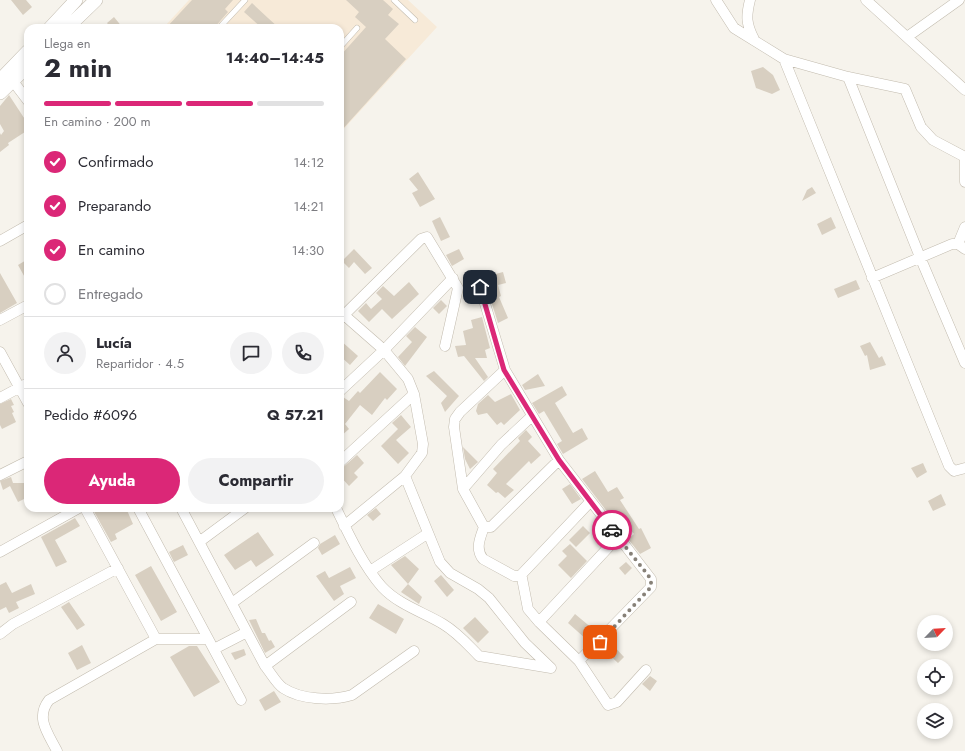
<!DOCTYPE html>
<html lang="es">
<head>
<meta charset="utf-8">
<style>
  :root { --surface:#fff; --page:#f2f2f3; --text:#2b2b33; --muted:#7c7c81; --line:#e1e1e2; --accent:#db2777 }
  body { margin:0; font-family:Jost,sans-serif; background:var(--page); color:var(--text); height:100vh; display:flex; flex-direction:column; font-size:15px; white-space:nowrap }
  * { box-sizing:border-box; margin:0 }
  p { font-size:13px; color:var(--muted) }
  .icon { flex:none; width:22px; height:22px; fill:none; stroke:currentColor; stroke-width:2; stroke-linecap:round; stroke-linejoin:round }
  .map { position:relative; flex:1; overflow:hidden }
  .side { position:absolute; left:24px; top:24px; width:320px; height:488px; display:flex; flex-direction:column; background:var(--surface); border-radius:12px; box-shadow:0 2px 6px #0003 }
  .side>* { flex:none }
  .needle { width:26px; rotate:65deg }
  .fabs { position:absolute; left:917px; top:615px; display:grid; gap:8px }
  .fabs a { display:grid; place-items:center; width:36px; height:36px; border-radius:50%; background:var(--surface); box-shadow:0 2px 6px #0003; font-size:20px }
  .pin { position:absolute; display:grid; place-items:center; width:34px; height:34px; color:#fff; margin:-17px; border-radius:8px; box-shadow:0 2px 6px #0006 }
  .courier { position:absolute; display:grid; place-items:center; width:40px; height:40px; margin:-20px; border:3px solid #db2777; border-radius:50%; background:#fff; color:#222; box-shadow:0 1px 5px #0007 }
  .overview em { font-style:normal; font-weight:700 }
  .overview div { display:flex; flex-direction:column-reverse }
  .overview { display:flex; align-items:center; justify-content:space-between; height:68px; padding:0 20px }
  h1 { font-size:26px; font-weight:700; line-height:30px }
  .bar { display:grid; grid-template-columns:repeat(4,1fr); gap:6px 4px; align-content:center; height:48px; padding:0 20px }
  .bar i { height:5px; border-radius:3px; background:var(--line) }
  .bar .selected { background:var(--accent) }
  .bar p { grid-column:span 4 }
  .line { display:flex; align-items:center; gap:10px; padding:0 20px; border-top:1px solid var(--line) }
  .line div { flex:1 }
  .round { display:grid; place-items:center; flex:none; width:42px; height:42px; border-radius:21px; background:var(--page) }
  ol { padding:0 20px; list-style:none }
  li { display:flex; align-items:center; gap:12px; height:44px }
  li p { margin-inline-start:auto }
  li .icon { padding:4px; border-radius:50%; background:var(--accent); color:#fff; stroke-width:4 }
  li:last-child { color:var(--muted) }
  li i { width:22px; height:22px; border:2px solid var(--line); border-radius:50% }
  .button { display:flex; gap:8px; margin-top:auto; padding:8px 20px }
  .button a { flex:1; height:46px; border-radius:24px; background:var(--accent); color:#fff; font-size:16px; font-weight:700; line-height:46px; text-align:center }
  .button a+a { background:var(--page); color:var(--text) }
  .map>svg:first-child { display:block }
</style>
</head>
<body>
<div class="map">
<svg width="965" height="751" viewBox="0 0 965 751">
  <rect width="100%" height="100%" fill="#f6f3ec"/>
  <!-- commercial -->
  <path fill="#f7ead8" d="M 189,0 L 408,0 L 437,27 L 340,133 L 340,28 L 168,28 L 165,26 Z"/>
  <!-- building -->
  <path fill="#d8cfc1" d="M 11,0 L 26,0 L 32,7 L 23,15 Z
    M 192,0 L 233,0 L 225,9 L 228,12 L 214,28 L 166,28 Z
    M 346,0 L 383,0 L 393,9 L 388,15 L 399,24 L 385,39 L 406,59 L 340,132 L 340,56 L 366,27 L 355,17 L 359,12 Z
    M 252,3 L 268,18 L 279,28 L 262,28 L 244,12 Z
    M 114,17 L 123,28 L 111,28 L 107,23 Z
    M 763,67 L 773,75 L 780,90 L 772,94 L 756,88 L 751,71 Z
    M 9,95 L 28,124 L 28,130 L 8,143 L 9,145 L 0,152 L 0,133 L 1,135 L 4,131 L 0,124 L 0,106 Z
    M 418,172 L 435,199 L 420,207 L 412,193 L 418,190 L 409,179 Z
    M 812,187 L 816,193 L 802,201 L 807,190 Z
    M 440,217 L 450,237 L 441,241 L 432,221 Z
    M 831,217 L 836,228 L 822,235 L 817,224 Z
    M 354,249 L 372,268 L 365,274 L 354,262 L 349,268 L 342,261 Z
    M 459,249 L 464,259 L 452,266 L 446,255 Z
    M 28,259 L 28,283 L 18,265 Z
    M 503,272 L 506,283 L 498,285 L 501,296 L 499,297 L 508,318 L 498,323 L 486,285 L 481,278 Z
    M 0,273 L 17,303 L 0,313 Z
    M 856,280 L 860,289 L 838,298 L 834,289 Z
    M 409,282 L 419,294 L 392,319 L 382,309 L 369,322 L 358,311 L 366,303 L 371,309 L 382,299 L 376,293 L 383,286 L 394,296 Z
    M 441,300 L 447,306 L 439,314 L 433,308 Z
    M 482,317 L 490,348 L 485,350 L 487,358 L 475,358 L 488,377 L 484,381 L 464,356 L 458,357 L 455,346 L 466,345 L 463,331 L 473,328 L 471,320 Z
    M 415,327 L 427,337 L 405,366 L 398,357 L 412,342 L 406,336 Z
    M 340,340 L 358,356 L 350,365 L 340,356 Z
    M 870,342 L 879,358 L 882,356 L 886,365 L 870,370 L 867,355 L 865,356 L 860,346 Z
    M 434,371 L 459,396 L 445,412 L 441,403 L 447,396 L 426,376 Z
    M 380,372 L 397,389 L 387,400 L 385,398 L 372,415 L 360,405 L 345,424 L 349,429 L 340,437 L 340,397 L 343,397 L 349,401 L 358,391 L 360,393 Z
    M 538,374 L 545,386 L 525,390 L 522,385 Z
    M 562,386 L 567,395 L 555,403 L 573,433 L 582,428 L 588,439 L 563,454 L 557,444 L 562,441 L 544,411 L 539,414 L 532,403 Z
    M 511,394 L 520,410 L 504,425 L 501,422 L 497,425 L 487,413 L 478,415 L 476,411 L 478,404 L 488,395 L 495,402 Z
    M 11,399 L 14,405 L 11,406 L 14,412 L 12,413 L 16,422 L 2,429 L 0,425 L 0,404 Z
    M 401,415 L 411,427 L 396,440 L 409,453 L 398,464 L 381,446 L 398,429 L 392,423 Z
    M 526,430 L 532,437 L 528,441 L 541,455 L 531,464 L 529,461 L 506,484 L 514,490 L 505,498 L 498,492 L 496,493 L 487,485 L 497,473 L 493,469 L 520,441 L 518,438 Z
    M 463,447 L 478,462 L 470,469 L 465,459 Z
    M 357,455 L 364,463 L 354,473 L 358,477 L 349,486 L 340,476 L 340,470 Z
    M 923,463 L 927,472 L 917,478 L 911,468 Z
    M 595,471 L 608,492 L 617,487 L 624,498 L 620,500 L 639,529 L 641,528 L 651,548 L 640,554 L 628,539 L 634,534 L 624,523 L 618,526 L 582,479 Z
    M 11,477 L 13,483 L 26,483 L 28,497 L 18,502 L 10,486 L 3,490 L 0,481 Z
    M 570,484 L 581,499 L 572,504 L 562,489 Z
    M 941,494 L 946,505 L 933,511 L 928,501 Z
    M 92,508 L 126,508 L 133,524 L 115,534 L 117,539 L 111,542 Z
    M 376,508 L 381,514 L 373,521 L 367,515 Z
    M 75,518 L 80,526 L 55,540 L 67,562 L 56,567 L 41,537 Z
    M 583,526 L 590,533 L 576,547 L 569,540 Z
    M 258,532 L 274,555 L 256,567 L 251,560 L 235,570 L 224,555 Z
    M 335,535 L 340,544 L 322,555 L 318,548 L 320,544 Z
    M 570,544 L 587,561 L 571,578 L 558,565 L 567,556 L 562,551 Z
    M 183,545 L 188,555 L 174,562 L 169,552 Z
    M 405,556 L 419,569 L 408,584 L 391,565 Z
    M 626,562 L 632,568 L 625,575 L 619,568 Z
    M 151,566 L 177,612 L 161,621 L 135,575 Z
    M 350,567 L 356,578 L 340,586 L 344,594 L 334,601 L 316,576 L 325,571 L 329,578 Z
    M 441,575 L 454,590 L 447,597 L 434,581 Z
    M 6,582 L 12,593 L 31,584 L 35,594 L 16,602 L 19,608 L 9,613 L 6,607 L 0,610 L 0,585 Z
    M 408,584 L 422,597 L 419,604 L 401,592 Z
    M 69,602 L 85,625 L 77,630 L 61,607 Z
    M 378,604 L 404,619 L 396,634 L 369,618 Z
    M 575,614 L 593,629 L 586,639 L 568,623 Z
    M 475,617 L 489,632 L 478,643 L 463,628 Z
    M 256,619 L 262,633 L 265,633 L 269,641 L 271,640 L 275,647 L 265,653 L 249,620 Z
    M 609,641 L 624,657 L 618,663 L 602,648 Z
    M 82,645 L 91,663 L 77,670 L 68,653 Z
    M 189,646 L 197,646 L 220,682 L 194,697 L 170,657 Z
    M 244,649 L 246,655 L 235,660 L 231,653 Z
    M 650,676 L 657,681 L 650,691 L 642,684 Z
    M 274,691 L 281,702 L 265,711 L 259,700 Z"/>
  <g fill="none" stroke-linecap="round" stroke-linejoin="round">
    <!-- service casing -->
    <g stroke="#c2bbae" stroke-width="6">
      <path id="service" d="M 394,0 L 415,20
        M 219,28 L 245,0
        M 340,47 L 357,28"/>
    </g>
    <!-- minor casing -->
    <g stroke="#c2bbae" stroke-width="11">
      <path id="minor" d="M 716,0 L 734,28 L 784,59 L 848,77 L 905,89 L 921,127 L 933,140 L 965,157
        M 750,0 C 746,16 746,24 754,39
        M 866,0 L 965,90
        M 907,37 L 959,0
        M 784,59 L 949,466 L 954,471 L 965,468
        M 9,76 L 28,101
        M 848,77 L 920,257 L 965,363
        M 965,160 L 965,182
        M 0,241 L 28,225
        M 958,244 L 965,227
        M 872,278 L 952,244 L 958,244 L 965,249
        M 480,287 L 505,370 L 559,460 L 651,579 L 651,587 L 579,661
        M 344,315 L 421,239 L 427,237 L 458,288 L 445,346
        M 340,319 L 344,315 L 384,350 L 408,379 L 414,394 L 423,444 L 422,453 L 405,476 L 440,562 L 450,573 L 478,589 L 489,598 L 525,643 L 551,668
        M 0,320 L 28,305
        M 0,352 L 28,403
        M 505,370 L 460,412 L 455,419 L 454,427 L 463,489 L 484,527 L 491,527 L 559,460
        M 340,391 L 384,350 L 453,278
        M 0,398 L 28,383
        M 340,462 L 414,394
        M 0,475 L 28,461
        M 463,489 L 501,445 L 532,416
        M 85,508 L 156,639
        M 138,508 L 241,700
        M 181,508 L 265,666 C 271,673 276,683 283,688 C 301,700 332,701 352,695 L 414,651
        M 336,508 C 349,535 363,565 382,587 C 399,605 423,612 443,624 C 458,633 467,644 479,656 L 551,668
        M 344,526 L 405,476
        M 484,527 C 480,538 475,549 483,559 L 514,576 L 520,576 L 522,578 L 528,609 L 539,622 L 579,661 L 608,705 L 617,702 L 646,670
        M 199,542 L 245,508
        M 0,552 L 79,508
        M 370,571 L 427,534
        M 520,576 L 590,502
        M 232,603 L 314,543
        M 539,622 L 618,537
        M 0,634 L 13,624 L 118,568
        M 214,649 L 247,632
        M 265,666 L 351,602
        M 57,751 C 48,733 35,718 49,700 L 156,639 L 208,639"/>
    </g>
    <!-- tertiary casing -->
    <g stroke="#c2bbae" stroke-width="14">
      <path id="tertiary" d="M 50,28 L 76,0
        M 67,28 L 96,0
        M 0,80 L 28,51
        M 0,93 L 28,66"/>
    </g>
    <!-- service -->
    <use href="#service" stroke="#fff" stroke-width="5"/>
    <!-- minor -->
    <use href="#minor" stroke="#fff" stroke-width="10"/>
    <!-- tertiary -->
    <use href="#tertiary" stroke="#fff" stroke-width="13"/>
  </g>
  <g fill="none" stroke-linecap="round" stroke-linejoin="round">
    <!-- done -->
    <path stroke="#878178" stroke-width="4" stroke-dasharray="0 7.2" d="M 600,642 L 651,587 L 651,580 L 648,575 L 612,530"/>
    <!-- route -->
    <path stroke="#db2777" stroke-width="5" d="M 480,287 L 504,370 L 559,460 L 612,530"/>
  </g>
</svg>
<div class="fabs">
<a><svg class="needle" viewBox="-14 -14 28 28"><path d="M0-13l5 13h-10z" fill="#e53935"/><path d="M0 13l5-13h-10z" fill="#7c7c81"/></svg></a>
<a><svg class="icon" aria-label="locate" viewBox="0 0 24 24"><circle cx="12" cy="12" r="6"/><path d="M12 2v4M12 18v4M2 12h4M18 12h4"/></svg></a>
<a><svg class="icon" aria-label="layers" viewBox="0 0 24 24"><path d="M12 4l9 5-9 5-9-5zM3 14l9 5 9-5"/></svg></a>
</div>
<div class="pin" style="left:600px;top:642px;background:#ea580c"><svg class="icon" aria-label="bag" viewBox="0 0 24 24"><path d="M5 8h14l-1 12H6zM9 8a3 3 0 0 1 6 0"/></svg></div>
<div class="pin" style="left:480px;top:287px;background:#1f2937"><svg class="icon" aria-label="home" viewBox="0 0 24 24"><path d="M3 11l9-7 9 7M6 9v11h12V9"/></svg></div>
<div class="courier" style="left:612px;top:530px"><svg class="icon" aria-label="car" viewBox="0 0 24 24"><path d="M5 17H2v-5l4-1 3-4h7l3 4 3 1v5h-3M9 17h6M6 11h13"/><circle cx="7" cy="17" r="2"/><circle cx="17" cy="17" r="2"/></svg></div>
<section class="side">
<div class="overview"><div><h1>2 min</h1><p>Llega en</p></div><em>14:40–14:45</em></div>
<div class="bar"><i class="selected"></i><i class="selected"></i><i class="selected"></i><i></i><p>En camino · 200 m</p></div>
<ol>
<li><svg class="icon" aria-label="check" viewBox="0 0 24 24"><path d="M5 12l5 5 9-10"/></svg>Confirmado<p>14:12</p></li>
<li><svg class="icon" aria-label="check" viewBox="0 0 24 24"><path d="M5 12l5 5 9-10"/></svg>Preparando<p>14:21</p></li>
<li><svg class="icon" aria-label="check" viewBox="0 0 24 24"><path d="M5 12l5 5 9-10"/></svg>En camino<p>14:30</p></li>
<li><i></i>Entregado</li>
</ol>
<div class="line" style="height:72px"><a class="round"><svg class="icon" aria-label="person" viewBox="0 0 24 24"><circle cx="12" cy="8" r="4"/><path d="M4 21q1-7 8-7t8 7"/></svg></a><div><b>Lucía</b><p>Repartidor · 4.5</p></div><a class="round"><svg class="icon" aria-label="chat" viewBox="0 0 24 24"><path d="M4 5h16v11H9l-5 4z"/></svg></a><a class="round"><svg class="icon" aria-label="phone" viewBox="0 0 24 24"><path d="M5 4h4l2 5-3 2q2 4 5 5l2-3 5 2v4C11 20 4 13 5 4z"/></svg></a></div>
<div class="line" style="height:52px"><div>Pedido #6096</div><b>Q 57.21</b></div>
<div class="button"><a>Ayuda</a><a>Compartir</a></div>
</section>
</div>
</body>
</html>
